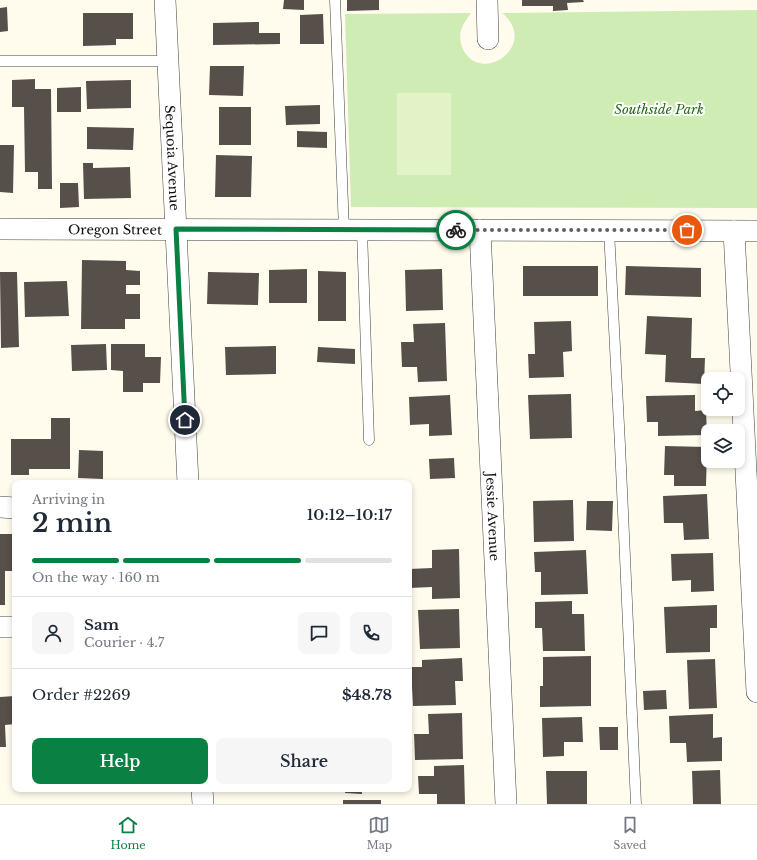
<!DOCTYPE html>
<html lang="en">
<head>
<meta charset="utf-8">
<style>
  :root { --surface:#fff; --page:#f6f6f7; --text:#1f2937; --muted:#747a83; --line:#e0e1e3; --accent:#0b8043 }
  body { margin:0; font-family:"Libre Baskerville",serif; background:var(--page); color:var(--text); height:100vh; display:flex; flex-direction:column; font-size:15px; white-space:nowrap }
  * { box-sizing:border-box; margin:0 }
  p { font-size:13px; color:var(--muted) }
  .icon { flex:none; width:22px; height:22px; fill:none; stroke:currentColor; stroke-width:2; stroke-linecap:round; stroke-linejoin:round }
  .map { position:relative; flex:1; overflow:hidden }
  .side { position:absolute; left:12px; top:480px; width:400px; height:312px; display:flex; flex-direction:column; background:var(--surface); border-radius:8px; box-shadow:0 2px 6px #0003 }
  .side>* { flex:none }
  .buttons { position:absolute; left:701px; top:372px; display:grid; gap:8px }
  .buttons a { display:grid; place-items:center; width:44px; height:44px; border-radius:8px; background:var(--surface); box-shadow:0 2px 6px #0003; font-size:20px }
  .pin { position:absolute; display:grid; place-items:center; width:34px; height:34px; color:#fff; margin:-17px; border:2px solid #fff; border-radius:50%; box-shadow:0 1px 4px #0007 }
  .courier { position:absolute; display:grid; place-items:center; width:40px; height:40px; margin:-20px; border:3px solid #0b8043; border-radius:50%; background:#fff; color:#222; box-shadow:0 1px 5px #0007 }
  .headline em { font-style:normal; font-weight:600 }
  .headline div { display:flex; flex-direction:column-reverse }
  .headline { display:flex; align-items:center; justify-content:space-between; height:68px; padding:0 20px }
  h1 { font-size:26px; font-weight:600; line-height:30px }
  .bar { display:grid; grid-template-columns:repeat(4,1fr); gap:6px 4px; align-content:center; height:48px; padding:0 20px }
  .bar i { height:5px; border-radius:3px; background:var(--line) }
  .bar .active { background:var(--accent) }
  .bar p { grid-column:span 4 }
  .line { display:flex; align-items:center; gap:10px; padding:0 20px; border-top:1px solid var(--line) }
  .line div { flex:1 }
  .round { display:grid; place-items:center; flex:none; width:42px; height:42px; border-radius:8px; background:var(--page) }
  .cta { display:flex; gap:8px; margin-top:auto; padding:8px 20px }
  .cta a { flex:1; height:46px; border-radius:8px; background:var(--accent); color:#fff; font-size:16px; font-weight:600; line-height:46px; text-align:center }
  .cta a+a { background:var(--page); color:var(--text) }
  .menu { display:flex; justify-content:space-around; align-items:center; height:56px; border-top:1px solid var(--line); background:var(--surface); font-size:11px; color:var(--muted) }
  .menu a { display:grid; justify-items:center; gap:2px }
  .menu .active { color:var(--accent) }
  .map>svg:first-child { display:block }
</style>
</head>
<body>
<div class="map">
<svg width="757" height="804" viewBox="0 0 757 804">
  <rect width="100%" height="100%" fill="#fffcee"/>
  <!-- green -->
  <path fill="#d0ecb5" d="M 757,10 L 757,208 L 351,207 L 345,14 L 471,13 C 463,24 457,32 462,47 C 479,88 541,45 502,13 Z"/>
  <!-- pitch -->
  <path fill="#e2f3c8" d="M 397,93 L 451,93 L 451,175 L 397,175 Z"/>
  <!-- building -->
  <path fill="#574f49" d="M 284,0 L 304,0 L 304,10 L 283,9 Z
    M 347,0 L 379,0 L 379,10 L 347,11 Z
    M 522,0 L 583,0 L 584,2 L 567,3 L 568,10 L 553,11 L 553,6 L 522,6 Z
    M 7,7 L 8,31 L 0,32 L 0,8 Z
    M 83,13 L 133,13 L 133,39 L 116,39 L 116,45 L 83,46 Z
    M 323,14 L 324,44 L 300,44 L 300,15 Z
    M 259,22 L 259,33 L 280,33 L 280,44 L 213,45 L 213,23 Z
    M 210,66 L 244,66 L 243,96 L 209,95 Z
    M 35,79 L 35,89 L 51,89 L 52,189 L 38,189 L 38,172 L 25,172 L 24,107 L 12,107 L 12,80 Z
    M 131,80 L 131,108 L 87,109 L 86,81 Z
    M 81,87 L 81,112 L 57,112 L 57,88 Z
    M 320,105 L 320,124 L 286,125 L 285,106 Z
    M 219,107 L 251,107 L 251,145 L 219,145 Z
    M 87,127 L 134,128 L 133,150 L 87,149 Z
    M 297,131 L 327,132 L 327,148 L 297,147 Z
    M 0,145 L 14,145 L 13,193 L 0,192 Z
    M 216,155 L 252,156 L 251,197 L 215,197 Z
    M 83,163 L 93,163 L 93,168 L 130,167 L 131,198 L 84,199 Z
    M 60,183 L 78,183 L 79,207 L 60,208 Z
    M 82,260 L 126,261 L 126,270 L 140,271 L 140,285 L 126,285 L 126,294 L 140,294 L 140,319 L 125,319 L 125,329 L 81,329 Z
    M 523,266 L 598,266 L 598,296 L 523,296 Z
    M 626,266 L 701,268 L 701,297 L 625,295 Z
    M 307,269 L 307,303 L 269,303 L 269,270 Z
    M 442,269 L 443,310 L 406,311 L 405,270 Z
    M 318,271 L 346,272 L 346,321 L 318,321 Z
    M 0,272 L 17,272 L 19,347 L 1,348 Z
    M 208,272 L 259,273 L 258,305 L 207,304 Z
    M 67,281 L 69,316 L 25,317 L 24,282 Z
    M 647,316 L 692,318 L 691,358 L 705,358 L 704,384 L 665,382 L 666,355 L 645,354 Z
    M 571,321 L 572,351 L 563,352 L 564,377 L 529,378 L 528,354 L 535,354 L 534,322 Z
    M 445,323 L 447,381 L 418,382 L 417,367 L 402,367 L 401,342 L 414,342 L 413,324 Z
    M 106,344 L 107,370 L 72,371 L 71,345 Z
    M 111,344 L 145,344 L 145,357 L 161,357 L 160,383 L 143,383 L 143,392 L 123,392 L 123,371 L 111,370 Z
    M 276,346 L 276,374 L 226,375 L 225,347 Z
    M 318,347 L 355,349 L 355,364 L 317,362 Z
    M 571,394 L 572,438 L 530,439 L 528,395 Z
    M 450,395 L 452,435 L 429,436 L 429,424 L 410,425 L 409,397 Z
    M 695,395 L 695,411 L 706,410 L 707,435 L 658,436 L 658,422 L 647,422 L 646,396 Z
    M 51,418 L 70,418 L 70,469 L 29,469 L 29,475 L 11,475 L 11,439 L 51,439 Z
    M 665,446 L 707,447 L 706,486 L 674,486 L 674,475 L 664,475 Z
    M 79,450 L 103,451 L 103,479 L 78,478 Z
    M 454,458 L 455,478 L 430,479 L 429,459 Z
    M 707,494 L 709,539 L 684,540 L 683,523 L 664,523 L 663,496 Z
    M 573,500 L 574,541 L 534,542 L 533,501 Z
    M 587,501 L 613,501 L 612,531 L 586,530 Z
    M 0,534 L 15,534 L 15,571 L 5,571 L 5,605 L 0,605 Z
    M 459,549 L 460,598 L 432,599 L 432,587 L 409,588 L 409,569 L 432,568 L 432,550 Z
    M 586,550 L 588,594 L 541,595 L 541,572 L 535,572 L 534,552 Z
    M 713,553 L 714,591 L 691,592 L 691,580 L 672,581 L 671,554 Z
    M 572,601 L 572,614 L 584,614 L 585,651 L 543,651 L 542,628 L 535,628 L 535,602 Z
    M 717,605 L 717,628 L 710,628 L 710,652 L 666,653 L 664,607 Z
    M 459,609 L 460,648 L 420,649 L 418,610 Z
    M 591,656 L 591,706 L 540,707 L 540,686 L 543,686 L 543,657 Z
    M 462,658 L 463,681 L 455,681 L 456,705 L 413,706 L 411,667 L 422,667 L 422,660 Z
    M 715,659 L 717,708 L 689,709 L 687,660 Z
    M 666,690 L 667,709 L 644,710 L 643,691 Z
    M 15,696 L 15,724 L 5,725 L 6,747 L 0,747 L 0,697 Z
    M 462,713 L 463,759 L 415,760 L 414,734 L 429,734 L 428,714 Z
    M 713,714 L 713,738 L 722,737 L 722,761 L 687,762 L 686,743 L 670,743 L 669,716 Z
    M 582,717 L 583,742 L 564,742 L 564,756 L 543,757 L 542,718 Z
    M 599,727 L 618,727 L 618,750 L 600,750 Z
    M 464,765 L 465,804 L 437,804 L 437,794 L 419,794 L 418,776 L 434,776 L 434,766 Z
    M 720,770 L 721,804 L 693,804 L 692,771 Z
    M 546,771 L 587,771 L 587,804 L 547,804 Z
    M 345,789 L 362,789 L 362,794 L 345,793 Z
    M 343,800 L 381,800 L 381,804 L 343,804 Z"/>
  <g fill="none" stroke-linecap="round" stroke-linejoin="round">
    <!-- lane casing -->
    <g stroke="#414141" stroke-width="11">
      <path id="lane" d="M 335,0 L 344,230
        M 0,61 L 168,61
        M 362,230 L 369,440
        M 609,230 L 620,445 L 636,804"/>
    </g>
    <!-- street casing -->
    <g stroke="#414141" stroke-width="22">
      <g id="street">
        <path id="s1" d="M 165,0 L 188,483"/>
        <path d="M 487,0 L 488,39"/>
        <path id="s2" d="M 0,229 L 757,231"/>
        <path id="s3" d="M 480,230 L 506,804"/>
        <path d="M 734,231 L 757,692"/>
        <path d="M 0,507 L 15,508"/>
        <path d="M 0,627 L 15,627"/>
        <path d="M 202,789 L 203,804"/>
      </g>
    </g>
    <!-- lane -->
    <use href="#lane" stroke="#fff" stroke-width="10"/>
    <!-- street -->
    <use href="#street" stroke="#fff" stroke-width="21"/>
  </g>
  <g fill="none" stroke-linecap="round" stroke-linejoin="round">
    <!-- done -->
    <path stroke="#62615c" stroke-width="4" stroke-dasharray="0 7.2" d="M 456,230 L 687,230"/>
    <!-- route -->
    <path stroke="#0b8043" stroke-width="5" d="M 185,420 L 176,229 L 456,230"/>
  </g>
  <g text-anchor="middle" stroke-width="4" stroke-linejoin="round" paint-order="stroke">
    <!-- park labels -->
    <g font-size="13" font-style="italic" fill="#276a19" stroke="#fff">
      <text x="659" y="114">Southside Park</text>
    </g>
    <!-- street labels -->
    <g font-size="13" fill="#0e0e0e" stroke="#fff">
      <text dy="5" stroke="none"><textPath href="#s1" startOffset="158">Sequoia Avenue</textPath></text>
      <text dy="5" stroke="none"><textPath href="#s2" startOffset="115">Oregon Street</textPath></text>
      <text dy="5" stroke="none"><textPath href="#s3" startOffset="287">Jessie Avenue</textPath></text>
    </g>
  </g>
</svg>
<div class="buttons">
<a><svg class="icon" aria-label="locate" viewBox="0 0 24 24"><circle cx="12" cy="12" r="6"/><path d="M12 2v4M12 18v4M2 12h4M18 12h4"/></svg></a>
<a><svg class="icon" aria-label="layers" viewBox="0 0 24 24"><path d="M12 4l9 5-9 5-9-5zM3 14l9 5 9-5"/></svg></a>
</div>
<div class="pin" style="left:687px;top:230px;background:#ea580c"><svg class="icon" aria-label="bag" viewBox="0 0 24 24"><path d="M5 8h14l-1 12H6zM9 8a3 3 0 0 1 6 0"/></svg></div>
<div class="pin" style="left:185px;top:420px;background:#1f2937"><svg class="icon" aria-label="home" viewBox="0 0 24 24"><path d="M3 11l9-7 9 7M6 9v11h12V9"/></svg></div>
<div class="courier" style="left:456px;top:230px"><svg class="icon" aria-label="bike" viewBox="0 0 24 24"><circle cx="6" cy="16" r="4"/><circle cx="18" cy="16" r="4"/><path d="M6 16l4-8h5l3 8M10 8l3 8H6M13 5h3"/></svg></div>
<section class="side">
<div class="headline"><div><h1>2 min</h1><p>Arriving in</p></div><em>10:12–10:17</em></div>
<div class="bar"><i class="active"></i><i class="active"></i><i class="active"></i><i></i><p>On the way · 160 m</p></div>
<div class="line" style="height:72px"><a class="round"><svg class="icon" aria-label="person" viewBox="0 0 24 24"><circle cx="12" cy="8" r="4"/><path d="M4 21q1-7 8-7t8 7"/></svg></a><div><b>Sam</b><p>Courier · 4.7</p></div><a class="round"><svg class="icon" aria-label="chat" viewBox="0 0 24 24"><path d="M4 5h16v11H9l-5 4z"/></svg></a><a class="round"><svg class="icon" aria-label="phone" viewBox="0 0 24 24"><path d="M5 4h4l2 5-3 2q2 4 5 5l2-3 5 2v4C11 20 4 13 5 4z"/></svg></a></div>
<div class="line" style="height:52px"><div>Order #2269</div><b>$48.78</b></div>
<div class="cta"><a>Help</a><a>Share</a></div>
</section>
</div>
<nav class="menu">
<a class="active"><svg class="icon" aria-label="home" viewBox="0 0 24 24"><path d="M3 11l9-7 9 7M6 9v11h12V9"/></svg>Home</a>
<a><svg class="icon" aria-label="map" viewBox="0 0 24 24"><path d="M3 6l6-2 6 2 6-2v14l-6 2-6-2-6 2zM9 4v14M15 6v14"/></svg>Map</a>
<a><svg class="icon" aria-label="saved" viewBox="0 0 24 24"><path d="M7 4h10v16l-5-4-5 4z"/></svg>Saved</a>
</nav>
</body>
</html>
